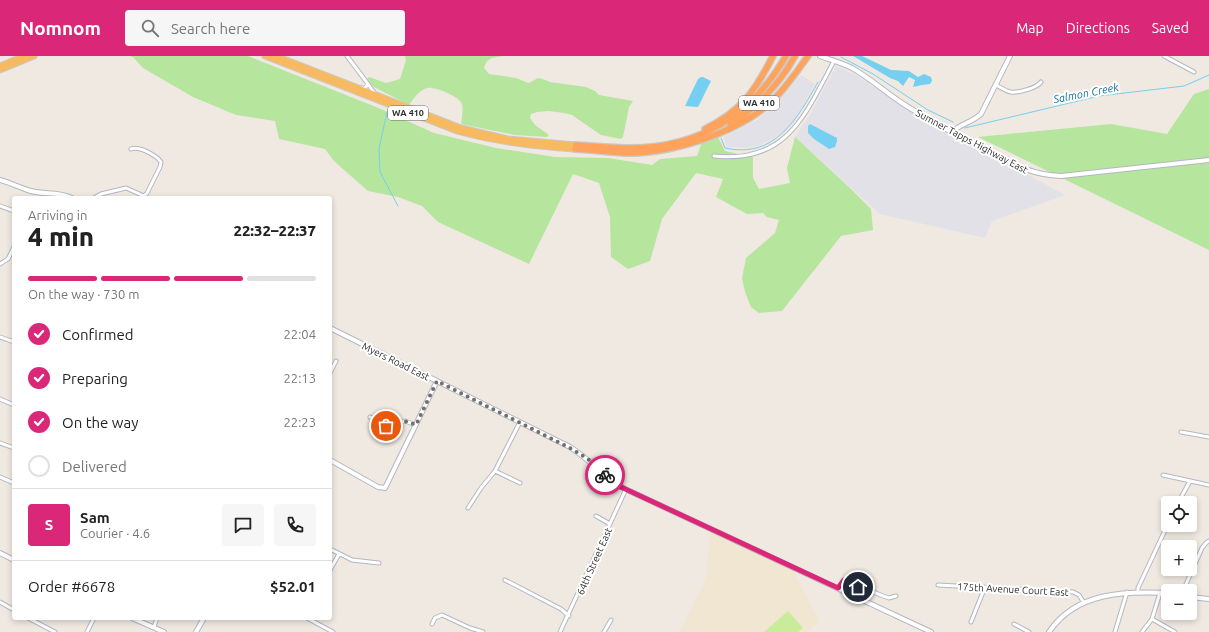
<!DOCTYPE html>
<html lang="en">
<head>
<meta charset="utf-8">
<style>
  :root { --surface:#fff; --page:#f6f6f6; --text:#222; --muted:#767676; --line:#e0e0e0; --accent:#db2777 }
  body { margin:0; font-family:Ubuntu,sans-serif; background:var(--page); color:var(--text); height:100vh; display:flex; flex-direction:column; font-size:15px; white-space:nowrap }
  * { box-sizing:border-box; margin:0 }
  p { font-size:13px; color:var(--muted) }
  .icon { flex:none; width:22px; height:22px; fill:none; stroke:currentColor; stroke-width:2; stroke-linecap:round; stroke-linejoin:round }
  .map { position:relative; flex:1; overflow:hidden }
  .side { position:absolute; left:12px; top:140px; width:320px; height:424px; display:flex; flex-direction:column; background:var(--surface); border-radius:4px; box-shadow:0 2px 6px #0003 }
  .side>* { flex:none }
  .tools { position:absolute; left:1161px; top:440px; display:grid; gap:8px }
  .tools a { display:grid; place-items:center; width:36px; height:36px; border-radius:4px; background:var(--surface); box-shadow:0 2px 6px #0003; font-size:20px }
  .pin { position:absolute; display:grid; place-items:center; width:34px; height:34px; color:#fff; margin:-17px; border:2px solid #fff; border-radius:50%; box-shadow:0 1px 4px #0007 }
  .courier { position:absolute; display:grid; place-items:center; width:40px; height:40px; margin:-20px; border:3px solid #db2777; border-radius:50%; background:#fff; color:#222; box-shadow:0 1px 5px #0007 }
  .summary em { font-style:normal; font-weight:800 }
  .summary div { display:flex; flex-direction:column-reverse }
  .summary { display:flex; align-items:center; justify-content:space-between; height:68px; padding:0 16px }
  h1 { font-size:26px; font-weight:800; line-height:30px }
  .bar { display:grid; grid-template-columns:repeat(4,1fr); gap:6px 4px; align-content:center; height:48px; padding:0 16px }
  .bar i { height:5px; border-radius:3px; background:var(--line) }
  .bar .current { background:var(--accent) }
  .bar p { grid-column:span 4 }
  .line { display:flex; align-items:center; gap:10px; padding:0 16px; border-top:1px solid var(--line) }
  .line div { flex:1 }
  .round { display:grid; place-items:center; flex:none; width:42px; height:42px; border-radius:4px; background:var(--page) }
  ol { padding:0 16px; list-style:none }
  li { display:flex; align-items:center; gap:12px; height:44px }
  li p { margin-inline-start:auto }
  li .icon { padding:4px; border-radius:50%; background:var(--accent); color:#fff; stroke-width:4 }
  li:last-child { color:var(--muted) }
  li i { width:22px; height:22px; border:2px solid var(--line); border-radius:50% }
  header { display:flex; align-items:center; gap:24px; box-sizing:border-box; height:56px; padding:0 20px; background:var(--accent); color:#fff }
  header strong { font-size:19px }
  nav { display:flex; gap:22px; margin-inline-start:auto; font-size:14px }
  .search { width:280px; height:36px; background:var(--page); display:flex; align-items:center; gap:10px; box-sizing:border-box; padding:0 14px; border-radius:4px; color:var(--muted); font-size:15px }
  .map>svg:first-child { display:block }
</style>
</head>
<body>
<header>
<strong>Nomnom</strong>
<div class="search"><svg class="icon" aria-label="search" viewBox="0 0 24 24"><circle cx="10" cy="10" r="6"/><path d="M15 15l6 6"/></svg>Search here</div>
<nav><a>Map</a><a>Directions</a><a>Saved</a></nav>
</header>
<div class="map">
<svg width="1209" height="576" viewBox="0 0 1209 576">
  <rect width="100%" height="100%" fill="#efe9e1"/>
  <!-- industrial -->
  <path fill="#e3e1e8" d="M 836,10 L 858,20 L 899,48 L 1065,139 L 992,165 L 985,182 L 880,158 L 795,81 L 811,57 Z
    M 801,19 L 815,28 L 797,61 L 786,74 L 775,82 L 758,90 L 747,92 L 727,91 L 723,81 L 757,64 L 772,52 Z"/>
  <!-- education -->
  <path fill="#f0e6d1" d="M 710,475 L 793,514 L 819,565 L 807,576 L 679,576 L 706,524 Z"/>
  <!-- green -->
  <path fill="#b6e59e" d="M 129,0 L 248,0 L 376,51 L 434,77 L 496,92 L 555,101 L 608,102 L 652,109 L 660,103 L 697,100 L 702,86 L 718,81 L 725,95 L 753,101 L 753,122 L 759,133 L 790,127 L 787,112 L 795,81 L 850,132 L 871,153 L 873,174 L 841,180 L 782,255 L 759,257 L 751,251 L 745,236 L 742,222 L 746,202 L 775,177 L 779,164 L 767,161 L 763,157 L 747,158 L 716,141 L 723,123 L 696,117 L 662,163 L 650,205 L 628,213 L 611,201 L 610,161 L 599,127 L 573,118 L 529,208 L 438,166 L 422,150 L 398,141 L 368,135 L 334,105 L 325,93 L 279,83 L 275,65 L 236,59 L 193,41 L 143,12 L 133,1 Z
    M 405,0 L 504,0 C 493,2 488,0 484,12 L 489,18 L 516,22 L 526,26 L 529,27 L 538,22 L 543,23 L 550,26 L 586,31 L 595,35 L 599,39 L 633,45 L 629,51 L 623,81 L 621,83 L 601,79 L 572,59 L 564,57 L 549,55 L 537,56 L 531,58 L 530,62 L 535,69 L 549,79 L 547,81 L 515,79 L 461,68 C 462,62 464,51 461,46 C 457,40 434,30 427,32 C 419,34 413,43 409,49 L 374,31 L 367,23 L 369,21 L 386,27 L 400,23 L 406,4 Z
    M 1209,33 L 1209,194 L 978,81 L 1111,68 L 1167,78 L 1194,38 Z"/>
  <!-- pitch -->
  <path fill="#c9ec9a" d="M 788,555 L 803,572 L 798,576 L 764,576 Z"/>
  <!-- water -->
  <path fill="#75cff0" d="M 853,0 L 862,0 L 891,14 L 909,15 L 918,21 L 924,18 L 931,21 L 932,25 L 930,28 L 922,29 L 913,31 L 915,24 L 909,21 L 903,30 L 898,25 L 890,22 Z
    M 701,21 L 703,21 L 711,25 L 698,51 L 685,50 L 698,23 Z
    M 810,68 L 837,82 L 837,85 L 835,91 L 829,93 L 814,83 L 808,77 L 808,70 Z"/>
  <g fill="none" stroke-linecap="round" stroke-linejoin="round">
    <!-- stream -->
    <path stroke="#75cff0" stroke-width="1" d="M 841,1 L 873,18 L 928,54 L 953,66
      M 387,56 L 379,93 L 380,116 L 398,150
      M 965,72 L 1099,40 L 1184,30 L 1209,19
      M 721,82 L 725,92 C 775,103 797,63 818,26"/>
    <!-- minor casing -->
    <g stroke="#b4b7c1" stroke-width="5">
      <path id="minor" d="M 347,0 L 368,28
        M 1164,0 L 1194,16
        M 996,29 C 1000,31 1005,35 1011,36 C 1018,37 1037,32 1041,26
        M 361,32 L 365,32 L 368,28 L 375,38
        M 714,100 C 787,108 805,59 834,5
        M 94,142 L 101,138 L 126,132 L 144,140 L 147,137 L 160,111 L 161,106 C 156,99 139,90 131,93
        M 0,150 L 14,155
        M 0,208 L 8,203 L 14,191
        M 0,281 L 14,286
        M 330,317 L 336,305
        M 0,343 L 14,349
        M 370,361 L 391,371 L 405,365 L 416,369
        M 1181,376 L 1209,381
        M 0,387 L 14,392
        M 495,415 L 520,427
        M 1163,419 L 1209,429
        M 0,421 L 14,427
        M 1178,447 L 1190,425
        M 468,452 L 481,432 L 495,415 L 520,366
        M 596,460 L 610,468
        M 330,493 L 352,504 L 379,507
        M 330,514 L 339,498
        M 505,524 L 561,553 L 569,560
        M 938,529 L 1073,536 L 1079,539 L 1084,547
        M 838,532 L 844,524 L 883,540 L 889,542 L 896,540
        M 1183,535 L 1202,492 L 1206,487 L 1209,485
        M 1138,536 L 1138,532 L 1168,468
        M 0,546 L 14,554
        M 28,562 L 55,576
        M 307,562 L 333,576
        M 1152,563 L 1175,576
        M 971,566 L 985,531
        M 432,568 L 435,562 L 442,559 L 470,572 L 483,576
        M 1014,568 L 1029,576
        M 154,571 L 157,562
        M 87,576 L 94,562
        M 560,576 L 626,433
        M 604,576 L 611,564
        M 1115,576 L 1127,536
        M 1142,576 L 1152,563 L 1160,537"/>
    </g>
    <!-- tertiary casing -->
    <g stroke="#b4b7c1" stroke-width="6">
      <path id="tertiary" d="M 820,0 C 831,4 842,7 852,12 C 870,22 885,36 902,47 C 930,65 960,81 990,96 C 1015,109 1032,119 1061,120 L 1209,104
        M 952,76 C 962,67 971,67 981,58 L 1010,0
        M 0,124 C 11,127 20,132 31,135 C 46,139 56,135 72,142
        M 330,272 L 570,391 C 589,403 603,419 621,431 L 931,576
        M 330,404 L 378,431 L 385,432 L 437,325
        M 0,497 L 14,504
        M 1190,541 L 1209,543
        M 132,562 L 164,576
        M 196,576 L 204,562
        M 1049,576 C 1076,536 1124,535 1168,537"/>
    </g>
    <!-- trunk casing -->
    <g stroke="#c9c9c9" stroke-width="7">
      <path id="trunk" d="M 265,0 L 457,75 C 496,86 535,90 575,93
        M 276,0 L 461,72 L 508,83 L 576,89
        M 0,10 L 24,0
        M 0,14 L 34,0"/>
    </g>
    <!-- motorway casing -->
    <g stroke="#c9c9c9" stroke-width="8">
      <path id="motorway" d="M 730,69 C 757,51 779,29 795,0
        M 705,73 C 742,55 755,35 773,0
        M 576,89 C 594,90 613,92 631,92 C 699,92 752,59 786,0
        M 575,93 C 592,94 608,96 624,97 C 670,98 738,77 772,45 C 786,32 797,15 808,0"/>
    </g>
    <!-- minor -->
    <use href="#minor" stroke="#fff" stroke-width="3"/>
    <!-- tertiary -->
    <use href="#tertiary" stroke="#fff" stroke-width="4"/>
    <!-- trunk -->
    <use href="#trunk" stroke="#f8ba60" stroke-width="5"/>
    <!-- motorway -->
    <use href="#motorway" stroke="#ffa35c" stroke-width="5.5"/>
  </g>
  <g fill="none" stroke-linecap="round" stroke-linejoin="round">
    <!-- done -->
    <path stroke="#726f6d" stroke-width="4" stroke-dasharray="0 7.2" d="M 386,370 L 393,371 L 405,365 L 416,369 L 437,325 L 570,392 L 588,403 L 605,419"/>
    <!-- route -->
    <path stroke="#db2777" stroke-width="5" d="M 605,419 L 621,431 L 838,532 L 844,524 L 858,531"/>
  </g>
  <g text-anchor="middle" stroke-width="4" stroke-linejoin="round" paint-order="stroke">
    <!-- shield labels -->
    <g fill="#fff" stroke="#6d6d6d" stroke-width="1">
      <rect x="739" y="40" width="40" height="14" rx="3"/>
      <rect x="388" y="50" width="40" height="14" rx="3"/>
    </g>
    <g font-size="9" font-weight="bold" fill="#2e2e2e">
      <text x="759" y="50">WA 410</text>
      <text x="408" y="60">WA 410</text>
    </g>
    <!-- street labels -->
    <g font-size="10" fill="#2e2e2e" stroke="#fff">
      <text transform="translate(972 85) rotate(28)" y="4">Sumner Tapps Highway East</text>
      <text transform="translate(396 305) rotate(26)" y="4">Myers Road East</text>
      <text transform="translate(594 505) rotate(-66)" y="4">64th Street East</text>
      <text transform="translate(1013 533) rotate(3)" y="4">175th Avenue Court East</text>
    </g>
    <!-- water labels -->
    <g font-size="11" font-style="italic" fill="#0d6fa3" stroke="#fff">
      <text transform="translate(1086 37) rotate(-11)" y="4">Salmon Creek</text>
    </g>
  </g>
</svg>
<div class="tools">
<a><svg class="icon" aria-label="locate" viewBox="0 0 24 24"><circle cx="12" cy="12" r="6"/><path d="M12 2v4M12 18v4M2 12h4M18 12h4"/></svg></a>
<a>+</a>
<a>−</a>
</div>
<div class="pin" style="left:386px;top:370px;background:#ea580c"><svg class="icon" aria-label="bag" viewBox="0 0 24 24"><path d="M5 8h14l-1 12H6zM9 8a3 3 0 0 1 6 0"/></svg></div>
<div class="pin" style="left:858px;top:531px;background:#1f2937"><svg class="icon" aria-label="home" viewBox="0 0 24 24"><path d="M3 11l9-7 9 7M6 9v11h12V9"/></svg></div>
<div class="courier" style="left:605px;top:419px"><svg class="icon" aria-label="bike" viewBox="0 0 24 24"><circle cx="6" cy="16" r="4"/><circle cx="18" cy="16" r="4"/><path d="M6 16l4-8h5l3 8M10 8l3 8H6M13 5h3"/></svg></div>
<section class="side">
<div class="summary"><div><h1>4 min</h1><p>Arriving in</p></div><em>22:32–22:37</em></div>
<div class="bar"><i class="current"></i><i class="current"></i><i class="current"></i><i></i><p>On the way · 730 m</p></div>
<ol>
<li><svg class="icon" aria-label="check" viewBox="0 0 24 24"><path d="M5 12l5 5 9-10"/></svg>Confirmed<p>22:04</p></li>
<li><svg class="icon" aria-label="check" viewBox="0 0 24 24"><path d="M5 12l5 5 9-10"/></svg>Preparing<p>22:13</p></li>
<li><svg class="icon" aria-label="check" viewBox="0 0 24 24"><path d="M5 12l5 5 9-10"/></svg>On the way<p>22:23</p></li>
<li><i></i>Delivered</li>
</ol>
<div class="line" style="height:72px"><b class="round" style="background:var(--accent);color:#fff">S</b><div><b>Sam</b><p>Courier · 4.6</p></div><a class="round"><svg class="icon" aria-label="chat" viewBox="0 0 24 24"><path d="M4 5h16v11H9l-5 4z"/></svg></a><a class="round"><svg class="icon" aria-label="phone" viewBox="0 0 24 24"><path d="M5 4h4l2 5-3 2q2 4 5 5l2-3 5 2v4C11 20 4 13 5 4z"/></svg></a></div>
<div class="line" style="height:52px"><div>Order #6678</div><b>$52.01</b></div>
</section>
</div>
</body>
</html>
